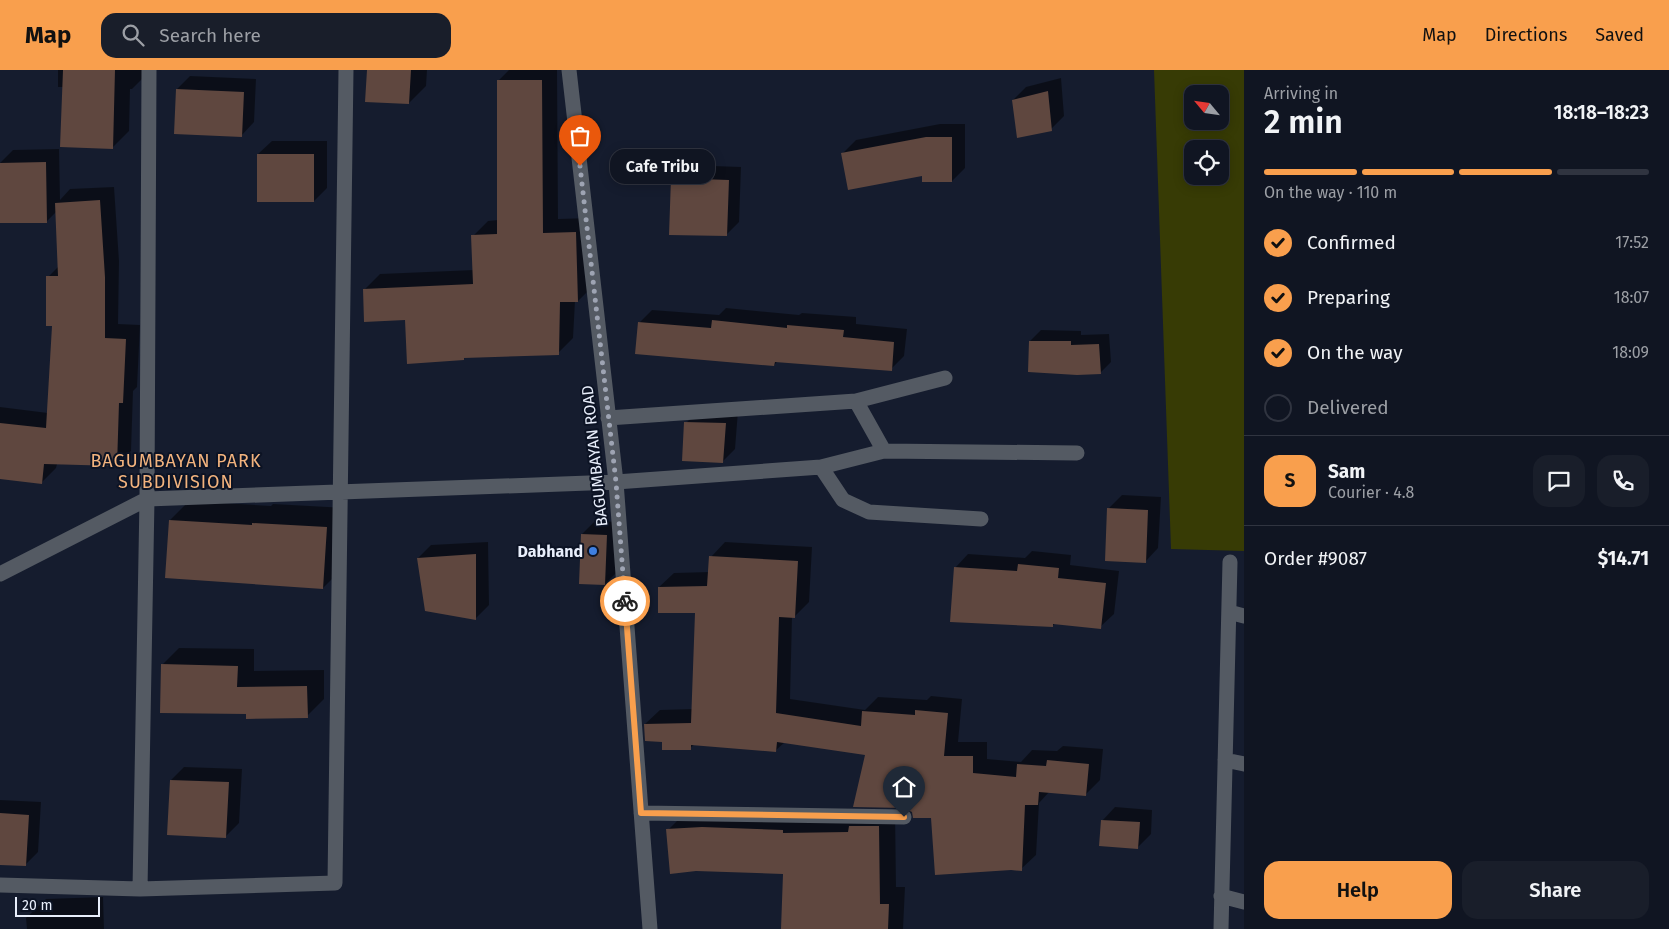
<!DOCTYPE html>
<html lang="en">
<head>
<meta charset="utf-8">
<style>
  :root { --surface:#101522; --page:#191e2a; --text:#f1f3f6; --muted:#9c9fa5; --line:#303440; --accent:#f99f4d }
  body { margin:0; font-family:"Fira Sans",sans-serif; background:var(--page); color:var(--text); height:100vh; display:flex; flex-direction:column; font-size:19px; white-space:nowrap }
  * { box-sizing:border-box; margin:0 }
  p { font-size:16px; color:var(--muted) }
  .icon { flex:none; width:28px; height:28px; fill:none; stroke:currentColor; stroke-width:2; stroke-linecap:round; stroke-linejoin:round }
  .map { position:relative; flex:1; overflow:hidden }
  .panel { display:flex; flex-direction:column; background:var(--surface); width:425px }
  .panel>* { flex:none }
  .needle { width:32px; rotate:299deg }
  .fabs { position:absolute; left:1184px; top:15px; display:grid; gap:10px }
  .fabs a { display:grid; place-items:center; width:45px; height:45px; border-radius:10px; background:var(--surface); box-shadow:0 2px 12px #0003,0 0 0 1px var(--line); font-size:25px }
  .scale { position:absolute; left:15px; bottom:12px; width:85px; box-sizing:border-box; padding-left:5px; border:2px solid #e8eefb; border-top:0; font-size:14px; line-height:18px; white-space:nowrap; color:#e8eefb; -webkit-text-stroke:4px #0c1324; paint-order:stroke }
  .pin { position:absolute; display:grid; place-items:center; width:42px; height:42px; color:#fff; margin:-51px -21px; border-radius:50% 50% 50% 0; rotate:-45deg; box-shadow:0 0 5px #0007 }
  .pin .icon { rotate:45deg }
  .courier { position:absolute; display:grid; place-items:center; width:50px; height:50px; margin:-25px; border:4px solid #f99f4d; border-radius:50%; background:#fff; color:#222; box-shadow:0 1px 6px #0007 }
  .bubble { position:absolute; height:35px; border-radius:15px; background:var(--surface); box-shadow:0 2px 12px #0003,0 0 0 1px var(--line); font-size:16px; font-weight:600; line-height:35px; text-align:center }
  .headline em { font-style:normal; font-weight:600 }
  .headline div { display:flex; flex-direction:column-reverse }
  .headline { display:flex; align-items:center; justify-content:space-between; height:85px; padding:0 20px }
  h1 { font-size:32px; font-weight:600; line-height:38px }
  .bar { display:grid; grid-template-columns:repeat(4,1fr); gap:8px 5px; align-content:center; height:60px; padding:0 20px }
  .bar i { height:6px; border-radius:4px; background:var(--line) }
  .bar .current { background:var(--accent) }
  .bar p { grid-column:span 4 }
  .line { display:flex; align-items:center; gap:12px; padding:0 20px; border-top:1px solid var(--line) }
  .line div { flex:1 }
  .round { display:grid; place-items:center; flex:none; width:52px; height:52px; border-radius:15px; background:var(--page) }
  ol { padding:0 20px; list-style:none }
  li { display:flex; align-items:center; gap:15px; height:55px }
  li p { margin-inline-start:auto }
  li .icon { padding:5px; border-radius:50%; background:var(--accent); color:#111; stroke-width:4 }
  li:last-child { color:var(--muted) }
  li i { width:28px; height:28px; border:2px solid var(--line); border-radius:50% }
  .button { display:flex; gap:10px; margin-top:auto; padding:10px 20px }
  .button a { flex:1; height:58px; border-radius:15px; background:var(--accent); color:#111; font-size:20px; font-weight:600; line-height:58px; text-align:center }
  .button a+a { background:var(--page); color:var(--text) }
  header { display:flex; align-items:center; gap:30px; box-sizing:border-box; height:70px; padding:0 25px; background:var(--accent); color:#111 }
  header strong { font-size:24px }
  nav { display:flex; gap:28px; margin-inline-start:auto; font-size:18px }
  .search { width:350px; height:45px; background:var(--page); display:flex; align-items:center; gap:12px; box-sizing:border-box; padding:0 18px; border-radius:15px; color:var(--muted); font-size:19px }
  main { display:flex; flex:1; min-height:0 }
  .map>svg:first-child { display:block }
</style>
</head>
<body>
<header>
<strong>Map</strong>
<div class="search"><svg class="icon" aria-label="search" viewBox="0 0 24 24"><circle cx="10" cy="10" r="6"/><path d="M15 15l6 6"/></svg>Search here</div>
<nav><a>Map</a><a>Directions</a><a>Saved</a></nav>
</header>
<main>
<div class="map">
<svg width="1244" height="859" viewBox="0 0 1244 859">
  <rect width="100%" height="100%" fill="#151c2e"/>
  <!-- green -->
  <path fill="#373b05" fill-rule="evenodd" d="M 1154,0 L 1244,0 L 1244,481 L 1171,479 ZM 1192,24 L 1220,24 L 1220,51 L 1192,51 ZM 1192,79 L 1220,79 L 1220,106 L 1192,106 Z"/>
  <!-- shadow -->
  <path fill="#0007" d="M 58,0 L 148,0 L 148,3 L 132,19 L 130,19 L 129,61 L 113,77 L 63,17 L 58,17 Z
    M 368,0 L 427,0 L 426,16 L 409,33 Z
    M 509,0 L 557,0 L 558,149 L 591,148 L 593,216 L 578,231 L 575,231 L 573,268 L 558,283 L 466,287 L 463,289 L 365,219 L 380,204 L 474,200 L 473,166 L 488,151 L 498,150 L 498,11 Z
    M 190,6 L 256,9 L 254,52 L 241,66 L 177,19 Z
    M 1061,8 L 1064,46 L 1051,59 L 1013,30 L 1026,17 Z
    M 940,54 L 965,54 L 965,98 L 952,111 L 843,83 L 856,70 Z
    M 272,71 L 327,71 L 327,118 L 314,131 L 258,84 Z
    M 59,79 L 60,130 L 70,119 L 114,117 L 119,191 L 118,254 L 140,255 L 137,317 L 133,321 L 131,381 L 116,395 L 57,394 L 56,398 L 42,412 L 0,408 L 0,337 L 48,343 L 53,254 L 48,207 L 59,196 L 56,142 L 46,152 L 0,152 L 0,93 L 13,80 Z
    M 685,95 L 741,97 L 739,152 L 726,165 L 672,109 Z
    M 726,238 L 799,245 L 802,243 L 856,247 L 856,254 L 907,259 L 904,286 L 891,299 L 778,291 L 774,295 L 639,253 L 652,240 L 719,245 Z
    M 1041,260 L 1081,261 L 1081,265 L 1109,264 L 1111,292 L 1100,303 L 1030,271 Z
    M 699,340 L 738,341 L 735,379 L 722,392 L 686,353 Z
    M 1122,425 L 1161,427 L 1158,478 L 1145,492 L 1108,439 Z
    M 189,431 L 271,436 L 273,434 L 346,438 L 342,499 L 323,518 L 170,450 Z
    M 595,451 L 620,452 L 618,501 L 605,514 L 582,464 Z
    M 488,472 L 489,535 L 476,548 L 418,488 L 431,475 Z
    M 725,472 L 812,477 L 809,532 L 794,547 L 792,547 L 790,629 L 865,640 L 878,627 L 927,630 L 931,626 L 962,629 L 958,672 L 987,672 L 987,689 L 1021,692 L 1032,680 L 1057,681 L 1063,676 L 1103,679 L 1100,710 L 1086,724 L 1050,721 L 1039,733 L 1036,785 L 1021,799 L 932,747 L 913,741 L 867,684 L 785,672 L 775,681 L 695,674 L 690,678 L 663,671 L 645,654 L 660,640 L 693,639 L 697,541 L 659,517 L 674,503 L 710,502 L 711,487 Z
    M 1032,481 L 1071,485 L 1070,495 L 1119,501 L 1114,544 L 1100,557 L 1056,553 L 1052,556 L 955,498 L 968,484 L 1025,488 Z
    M 179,578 L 254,579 L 254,601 L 324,600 L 324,629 L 307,646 L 248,643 L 162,595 Z
    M 184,697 L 242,699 L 239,753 L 226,766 L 171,710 Z
    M 0,730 L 41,732 L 38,782 L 25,795 L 0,793 Z
    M 1115,737 L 1152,740 L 1151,764 L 1138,777 L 1102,751 Z
    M 895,740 L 896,817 L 905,817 L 903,859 L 783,859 L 785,802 L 668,760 L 685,743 Z
    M 103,827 L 104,859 L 27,859 L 26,848 L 46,829 Z"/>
  <!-- building -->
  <path fill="#5f473f" d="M 63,0 L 115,0 L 113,79 L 60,77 Z
    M 367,0 L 411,0 L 409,34 L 365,32 Z
    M 497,10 L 542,10 L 543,163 L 576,162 L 578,232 L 560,232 L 559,285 L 464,288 L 464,290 L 407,294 L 405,250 L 364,252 L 363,219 L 473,214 L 471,165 L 497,164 Z
    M 176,19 L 244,22 L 242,67 L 174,64 Z
    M 1048,21 L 1052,61 L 1017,68 L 1012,30 Z
    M 926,67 L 952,67 L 952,112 L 922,112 L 922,106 L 848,120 L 841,83 Z
    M 257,84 L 314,84 L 314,132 L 257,132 Z
    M 46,92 L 47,153 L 0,153 L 0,93 Z
    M 671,108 L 729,110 L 727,166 L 669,165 Z
    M 100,130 L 105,207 L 105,268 L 126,269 L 123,333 L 119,333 L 117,396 L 44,394 L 42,414 L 0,409 L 0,353 L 46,358 L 52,256 L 46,256 L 46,206 L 58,206 L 55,133 Z
    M 712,250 L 787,258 L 787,255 L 844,260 L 843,267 L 894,272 L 892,301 L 775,292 L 774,296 L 635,284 L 638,252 L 711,258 Z
    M 1029,271 L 1071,271 L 1071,275 L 1099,274 L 1101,304 L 1077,305 L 1028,302 Z
    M 684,352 L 726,353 L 723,393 L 682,391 Z
    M 1107,438 L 1148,440 L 1146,493 L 1105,491 Z
    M 169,450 L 252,455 L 252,453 L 327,457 L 323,519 L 165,508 Z
    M 581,464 L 607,465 L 605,515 L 579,514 Z
    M 476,484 L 476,550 L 425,541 L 417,488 Z
    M 709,486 L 798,491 L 795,548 L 779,547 L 776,643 L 861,656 L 862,641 L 915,645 L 915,640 L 948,643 L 944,686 L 973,686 L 973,703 L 1016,707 L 1017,694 L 1046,696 L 1047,690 L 1089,694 L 1086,726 L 1039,722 L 1038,735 L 1025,735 L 1022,801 L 1011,800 L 935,805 L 931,748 L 913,748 L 912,742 L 904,738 L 853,737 L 865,685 L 777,672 L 776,682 L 691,675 L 691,680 L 662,680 L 662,672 L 645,671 L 644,654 L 691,653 L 695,543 L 658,543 L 658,517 L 707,516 Z
    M 1018,494 L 1059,498 L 1058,508 L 1106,513 L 1101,559 L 1053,554 L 1053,557 L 950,552 L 954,497 L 1017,501 Z
    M 161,594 L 238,596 L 237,617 L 307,616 L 308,648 L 246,649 L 246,644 L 160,643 Z
    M 170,710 L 229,712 L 226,768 L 167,765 Z
    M 0,743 L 29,745 L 26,796 L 0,795 Z
    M 1101,750 L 1140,752 L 1138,779 L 1099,776 Z
    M 849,756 L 879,756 L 880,834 L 889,834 L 888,859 L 781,859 L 783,804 L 696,801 L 670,804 L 666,759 L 702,757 L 783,760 L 783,763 L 848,762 Z"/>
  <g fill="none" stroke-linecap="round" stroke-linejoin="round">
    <!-- minor -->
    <path stroke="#545a63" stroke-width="15" d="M 569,0 L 616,412 L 650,859
      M 856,331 L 884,381 L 1077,383
      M 608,348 L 856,331 L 945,308
      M 821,397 L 843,430 L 869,442 L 981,449
      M 0,504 L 147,429 L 616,412 L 821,397 L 884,381
      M 1229,542 L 1244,546
      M 1225,690 L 1244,694
      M 641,743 L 904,747
      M 0,815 L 140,819 L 335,813 L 346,0
      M 140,819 L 147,429 L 149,0
      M 1221,826 L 1244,832
      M 1221,859 L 1230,492"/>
  </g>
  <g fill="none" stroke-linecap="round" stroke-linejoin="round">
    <!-- done -->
    <path stroke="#9ea4b3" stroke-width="5" stroke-dasharray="0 9" d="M 580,96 L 616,412 L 625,531"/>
    <!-- route -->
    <path stroke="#f99f4d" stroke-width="6" d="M 625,531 L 641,743 L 904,747"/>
  </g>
  <!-- markers -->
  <circle fill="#3f7fe0" stroke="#0c1324" stroke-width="2" cx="593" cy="481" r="5"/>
  <g text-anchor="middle" stroke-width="4" stroke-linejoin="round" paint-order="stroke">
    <!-- street labels -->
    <g font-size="16" fill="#e8eefb" stroke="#0c1324">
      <text transform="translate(594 386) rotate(-96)" y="6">BAGUMBAYAN ROAD</text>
    </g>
    <!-- poi labels -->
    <g font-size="16" font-weight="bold" fill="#e8eefb" stroke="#0c1324" text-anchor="end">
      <text x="583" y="487">Dabhand</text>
    </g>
    <!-- neighbourhood labels -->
    <g font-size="18" letter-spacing="1" fill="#f2b37e" stroke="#0c1324">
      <text x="176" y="397">BAGUMBAYAN PARK<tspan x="176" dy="21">SUBDIVISION</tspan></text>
    </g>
  </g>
</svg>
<div class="fabs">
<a><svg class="needle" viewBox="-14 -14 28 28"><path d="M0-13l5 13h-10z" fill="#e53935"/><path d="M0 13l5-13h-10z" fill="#9c9fa5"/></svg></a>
<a><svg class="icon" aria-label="locate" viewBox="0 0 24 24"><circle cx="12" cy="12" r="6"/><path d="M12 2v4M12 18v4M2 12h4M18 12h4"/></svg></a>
</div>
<div class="scale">20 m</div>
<div class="pin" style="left:580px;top:96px;background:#ea580c"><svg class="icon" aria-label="bag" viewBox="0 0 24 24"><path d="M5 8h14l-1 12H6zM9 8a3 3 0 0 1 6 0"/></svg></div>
<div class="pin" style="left:904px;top:747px;background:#1f2937"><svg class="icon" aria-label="home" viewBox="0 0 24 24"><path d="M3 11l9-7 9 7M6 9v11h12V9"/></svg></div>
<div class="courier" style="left:625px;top:531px"><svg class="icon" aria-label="bike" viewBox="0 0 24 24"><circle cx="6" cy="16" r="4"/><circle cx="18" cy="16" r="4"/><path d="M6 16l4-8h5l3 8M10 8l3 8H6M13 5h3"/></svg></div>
<div class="bubble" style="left:610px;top:79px;width:105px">Cafe Tribu</div>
</div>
<section class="panel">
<div class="headline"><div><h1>2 min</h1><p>Arriving in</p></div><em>18:18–18:23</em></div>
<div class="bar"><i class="current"></i><i class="current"></i><i class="current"></i><i></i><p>On the way · 110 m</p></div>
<ol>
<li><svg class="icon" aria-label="check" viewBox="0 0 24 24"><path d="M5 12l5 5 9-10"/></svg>Confirmed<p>17:52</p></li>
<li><svg class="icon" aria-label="check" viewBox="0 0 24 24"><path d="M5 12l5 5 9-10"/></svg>Preparing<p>18:07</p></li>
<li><svg class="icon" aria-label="check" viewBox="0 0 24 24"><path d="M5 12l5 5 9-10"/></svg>On the way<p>18:09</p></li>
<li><i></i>Delivered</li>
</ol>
<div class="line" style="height:90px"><b class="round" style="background:var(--accent);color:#111">S</b><div><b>Sam</b><p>Courier · 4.8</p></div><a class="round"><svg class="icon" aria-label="chat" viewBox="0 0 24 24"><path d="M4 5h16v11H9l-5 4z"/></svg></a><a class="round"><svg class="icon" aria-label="phone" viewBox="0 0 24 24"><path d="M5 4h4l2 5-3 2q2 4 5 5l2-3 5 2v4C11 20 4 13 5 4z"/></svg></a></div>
<div class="line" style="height:65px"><div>Order #9087</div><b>$14.71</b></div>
<div class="button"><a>Help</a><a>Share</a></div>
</section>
</main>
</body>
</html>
